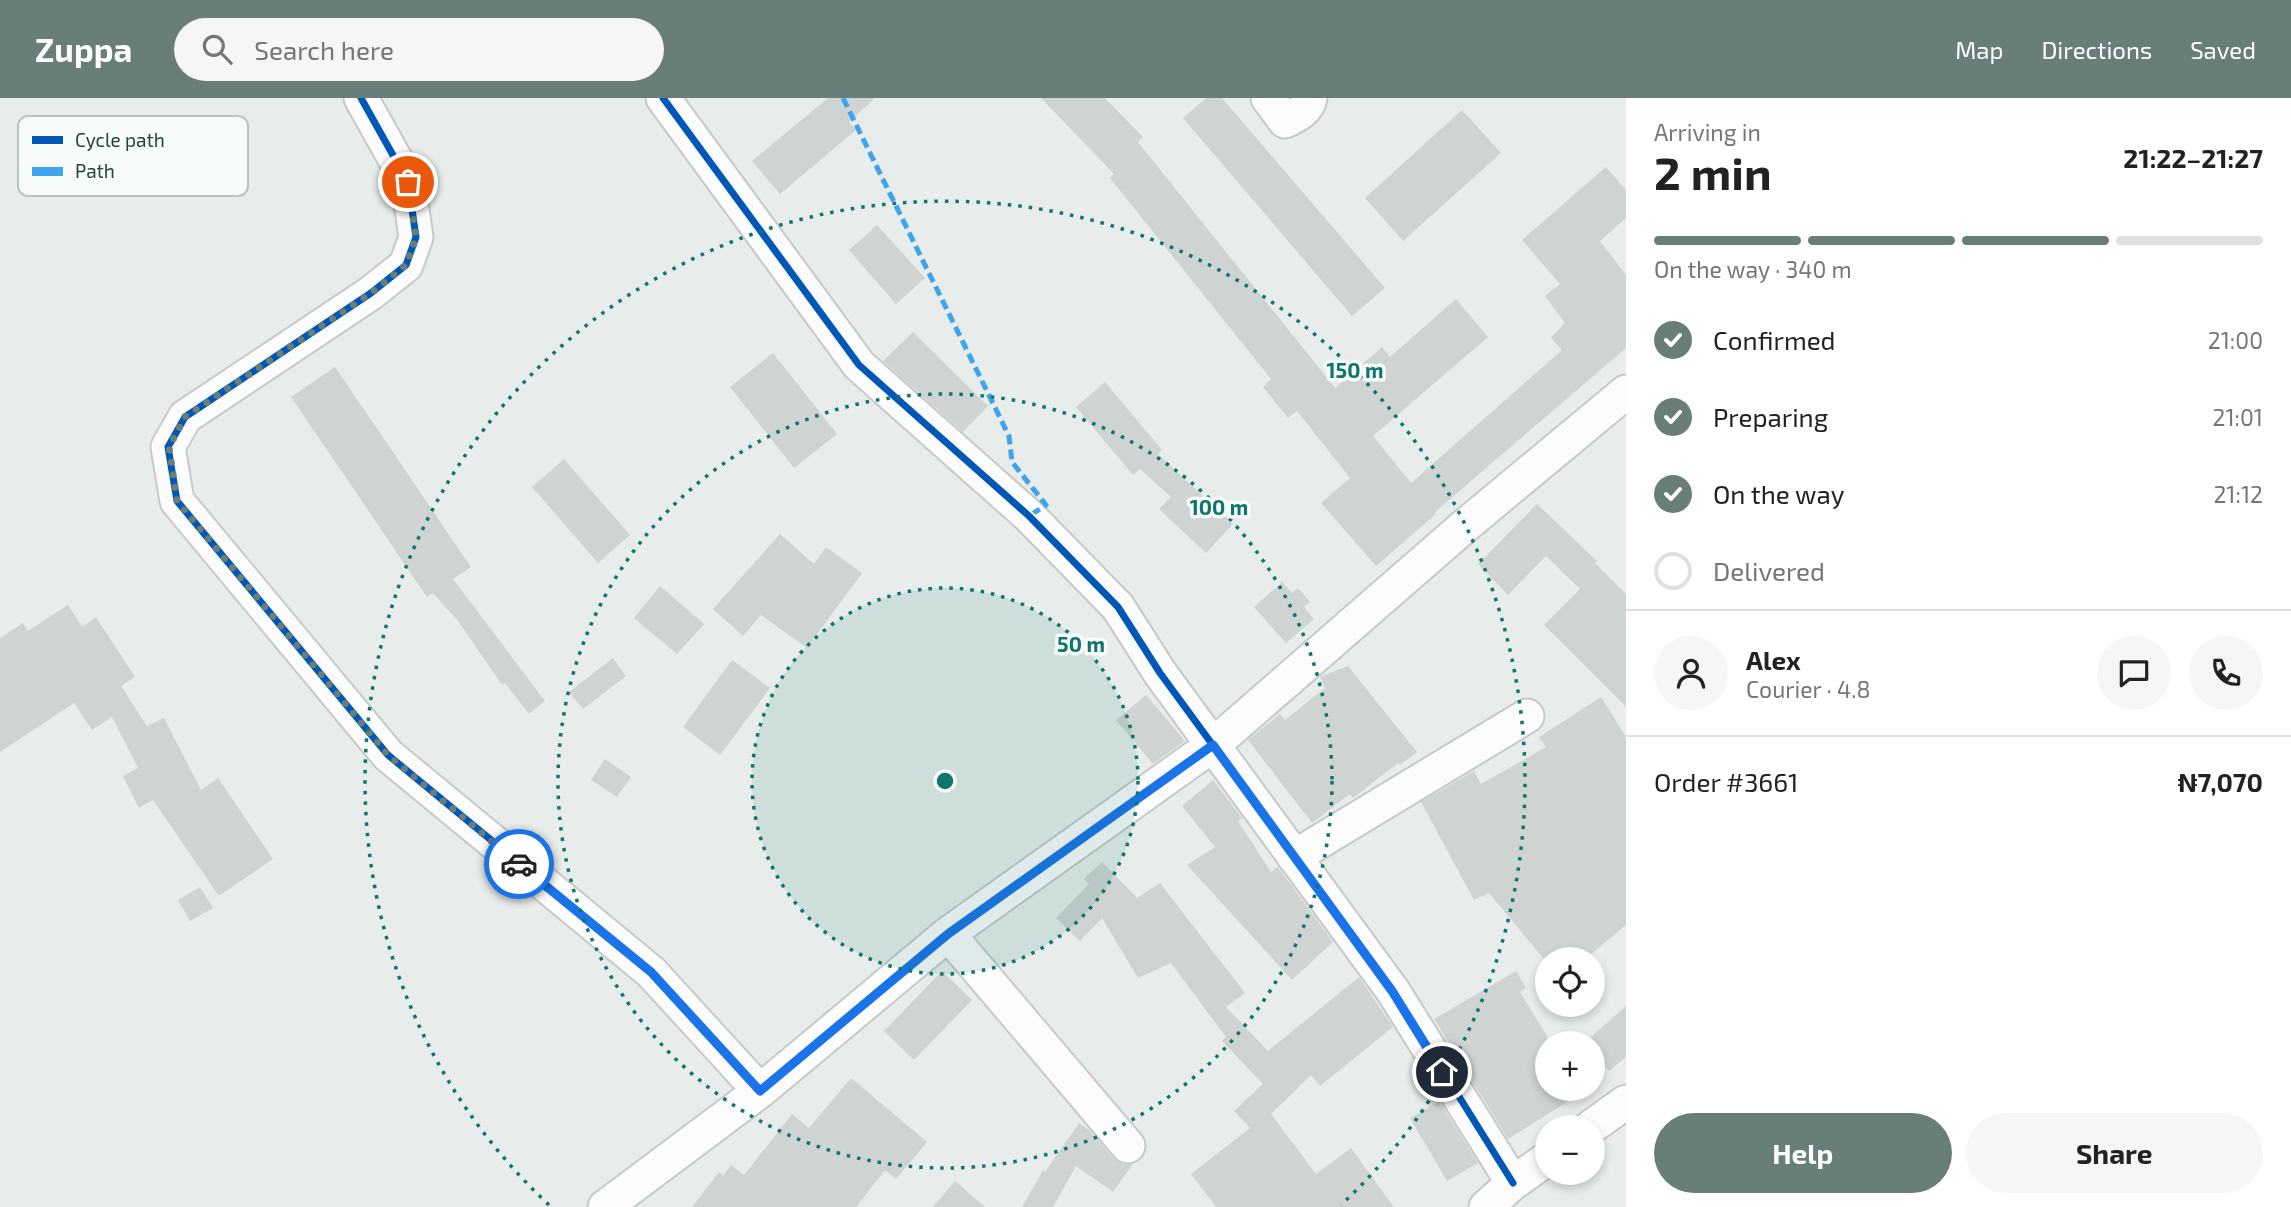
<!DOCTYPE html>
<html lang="en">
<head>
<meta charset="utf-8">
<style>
  :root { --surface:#fff; --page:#f6f6f6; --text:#222; --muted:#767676; --line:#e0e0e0; --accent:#697e78 }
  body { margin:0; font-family:"Exo 2",sans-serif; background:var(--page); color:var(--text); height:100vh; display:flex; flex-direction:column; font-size:26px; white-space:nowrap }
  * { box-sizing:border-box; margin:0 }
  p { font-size:23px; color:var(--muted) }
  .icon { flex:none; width:38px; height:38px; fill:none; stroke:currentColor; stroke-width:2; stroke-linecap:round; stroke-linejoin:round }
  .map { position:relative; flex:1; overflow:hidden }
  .details { display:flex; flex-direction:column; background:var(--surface); width:665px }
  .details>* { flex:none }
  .controls { position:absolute; left:1535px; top:849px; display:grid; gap:14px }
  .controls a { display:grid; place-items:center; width:70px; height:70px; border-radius:50%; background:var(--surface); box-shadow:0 4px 10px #0003; font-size:35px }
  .pin { position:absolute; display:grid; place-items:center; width:60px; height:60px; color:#fff; margin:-30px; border:4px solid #fff; border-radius:50%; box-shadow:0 2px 7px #0007 }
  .courier { position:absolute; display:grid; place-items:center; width:70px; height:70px; margin:-35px; border:5px solid #1a73e8; border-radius:50%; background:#fff; color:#222; box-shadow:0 2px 9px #0007 }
  .headline em { font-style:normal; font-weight:700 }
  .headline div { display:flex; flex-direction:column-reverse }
  .headline { display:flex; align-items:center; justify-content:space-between; height:119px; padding:0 28px }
  h1 { font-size:46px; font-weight:700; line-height:52px }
  .bar { display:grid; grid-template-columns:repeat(4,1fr); gap:10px 7px; align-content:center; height:84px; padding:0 28px }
  .bar i { height:9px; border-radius:5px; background:var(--line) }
  .bar .current { background:var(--accent) }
  .bar p { grid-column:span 4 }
  .line { display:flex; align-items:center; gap:18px; padding:0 28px; border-top:2px solid var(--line) }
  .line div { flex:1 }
  .round { display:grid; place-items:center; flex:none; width:74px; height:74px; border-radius:37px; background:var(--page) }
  ol { padding:0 28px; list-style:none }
  li { display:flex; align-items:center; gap:21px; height:77px }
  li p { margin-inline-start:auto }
  li .icon { padding:7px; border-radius:50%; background:var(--accent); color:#fff; stroke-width:4 }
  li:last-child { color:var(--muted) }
  li i { width:38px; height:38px; border:4px solid var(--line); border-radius:50% }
  .primary-button { display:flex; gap:14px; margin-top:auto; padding:14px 28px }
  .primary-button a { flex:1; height:80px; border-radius:42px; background:var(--accent); color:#fff; font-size:28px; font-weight:700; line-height:80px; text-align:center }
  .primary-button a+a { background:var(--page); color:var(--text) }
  header { display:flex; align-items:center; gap:42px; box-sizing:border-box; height:98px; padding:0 35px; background:var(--accent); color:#fff }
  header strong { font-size:33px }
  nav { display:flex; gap:38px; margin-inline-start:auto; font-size:24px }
  .search { width:490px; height:63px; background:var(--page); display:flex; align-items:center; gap:18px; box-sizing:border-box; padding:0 24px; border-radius:38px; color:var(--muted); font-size:26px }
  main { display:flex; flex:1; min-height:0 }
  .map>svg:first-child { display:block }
</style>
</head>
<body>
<header>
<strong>Zuppa</strong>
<div class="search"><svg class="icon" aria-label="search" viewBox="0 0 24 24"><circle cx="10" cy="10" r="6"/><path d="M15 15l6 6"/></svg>Search here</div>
<nav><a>Map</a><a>Directions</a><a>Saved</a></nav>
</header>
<main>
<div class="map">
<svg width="1626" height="1109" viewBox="0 0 1626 1109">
  <rect width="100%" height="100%" fill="#e8edeb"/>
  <!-- building -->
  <path fill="#cfd4d2" d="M 828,0 L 875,0 L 849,24 L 856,32 L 780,96 L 752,63 Z
    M 1041,0 L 1105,0 L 1143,39 L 1138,44 L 1335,290 L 1382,249 L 1390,259 L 1456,201 L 1488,239 L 1373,338 L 1411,385 L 1562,252 L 1551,240 L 1565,225 L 1545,198 L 1560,186 L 1522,142 L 1606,69 L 1626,92 L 1626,120 L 1600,143 L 1626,177 L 1626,250 L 1435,414 L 1436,416 L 1376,468 L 1321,405 L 1350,380 L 1297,313 L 1288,320 L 1263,289 L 1271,281 L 1110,80 L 1114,76 Z
    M 1206,0 L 1222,0 L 1385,190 L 1352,218 L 1183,20 Z
    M 1462,12 L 1501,55 L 1403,143 L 1365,100 Z
    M 877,127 L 925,180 L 896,206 L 849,152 Z
    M 913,234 L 988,308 L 963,334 L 883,263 Z
    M 773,255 L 837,336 L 794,370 L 730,289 Z
    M 335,269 L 471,469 L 453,481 L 545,603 L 529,616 L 505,585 L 502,587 L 459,524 L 433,495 L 427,499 L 291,299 Z
    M 1105,284 L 1162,352 L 1158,356 L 1233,426 L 1206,455 L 1159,411 L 1171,399 L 1140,371 L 1133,377 L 1076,309 Z
    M 564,361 L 630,437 L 598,465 L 532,389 Z
    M 1537,406 L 1597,463 L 1595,465 L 1626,496 L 1626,609 L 1544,527 L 1580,491 L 1546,458 L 1508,497 L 1478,466 Z
    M 780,436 L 814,466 L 826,449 L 862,475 L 807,550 L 761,517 L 743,538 L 713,511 Z
    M 1282,484 L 1292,495 L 1298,490 L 1310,504 L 1304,509 L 1314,521 L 1286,545 L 1254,509 Z
    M 660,488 L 704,526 L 677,556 L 634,520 Z
    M 68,507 L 82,529 L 96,519 L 135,579 L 121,588 L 147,628 L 164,620 L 201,692 L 218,680 L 273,761 L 219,798 L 153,702 L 139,710 L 123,678 L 138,670 L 112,619 L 92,632 L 74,605 L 0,654 L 0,540 L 23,525 L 28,533 Z
    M 613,560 L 626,578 L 583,611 L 569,594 Z
    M 732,562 L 770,590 L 720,657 L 683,629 Z
    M 1348,568 L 1417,654 L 1400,667 L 1398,665 L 1353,700 L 1350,696 L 1312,725 L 1248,642 L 1280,616 L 1285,622 L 1325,590 L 1320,579 L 1322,578 Z
    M 1146,597 L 1185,643 L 1153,666 L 1116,622 Z
    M 1601,599 L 1626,639 L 1626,827 L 1585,861 L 1544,861 L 1489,795 L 1474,802 L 1421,704 L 1474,673 L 1481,686 L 1546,649 L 1539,639 Z
    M 605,661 L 631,679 L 617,699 L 591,682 Z
    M 1213,682 L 1242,720 L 1238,723 L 1271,774 L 1277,769 L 1280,772 L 1333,844 L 1292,882 L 1187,767 L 1215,749 L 1182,708 Z
    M 1102,764 L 1137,800 L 1160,785 L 1245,895 L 1226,909 L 1268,953 L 1359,879 L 1393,929 L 1320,988 L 1311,977 L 1271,1016 L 1316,1076 L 1351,1050 L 1394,1109 L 1216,1109 L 1191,1076 L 1250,1030 L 1234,1013 L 1263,986 L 1222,943 L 1226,939 L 1171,865 L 1138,880 L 1102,820 L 1080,843 L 1056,820 L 1089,786 L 1084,781 Z
    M 200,789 L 213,810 L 190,823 L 178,802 Z
    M 942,873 L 972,902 L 914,962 L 884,933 Z
    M 1516,873 L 1526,890 L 1520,894 L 1547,938 L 1547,990 L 1590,990 L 1508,1041 L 1434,921 Z
    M 1626,908 L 1626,959 L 1609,973 L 1592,954 L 1592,945 L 1584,945 Z
    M 851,980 L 927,1044 L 896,1081 L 885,1072 L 856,1109 L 692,1109 L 719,1074 L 723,1078 L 731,1067 L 744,1077 L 792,1016 L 809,1030 Z
    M 1439,1003 L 1478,1065 L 1447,1083 L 1410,1020 Z
    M 1079,1025 L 1089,1032 L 1114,1061 L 1122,1066 L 1133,1066 L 1113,1094 L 1076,1068 L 1053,1109 L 1022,1109 L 1043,1072 L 1045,1074 Z
    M 955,1083 L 985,1109 L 933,1109 Z"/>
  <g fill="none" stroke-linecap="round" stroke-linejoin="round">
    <!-- minor casing -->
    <g stroke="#c5cac8" stroke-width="37">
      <path id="minor" d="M 361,0 L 408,84 L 416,139 L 406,167 L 371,195 L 185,319 L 168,349 L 177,403 L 388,657 L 651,874 L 760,993
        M 663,0 L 859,267 L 1029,418 L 1118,509 L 1160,575 L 1393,893 L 1513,1085
        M 1268,0 L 1285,23 C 1296,18 1308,12 1310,0
        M 1294,759 L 1527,618
        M 948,836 L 1128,1048
        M 1591,1029 L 1626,1004
        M 605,1109 L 760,993 L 948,836 L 1213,647 L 1467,426 L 1626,294
        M 1486,1109 L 1513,1085 L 1547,1061"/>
    </g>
    <!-- minor -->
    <use href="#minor" stroke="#fcfcfc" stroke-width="33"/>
    <!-- quiet -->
    <path stroke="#3ea4ec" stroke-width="5" stroke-dasharray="10 5" stroke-linecap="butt" d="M 843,0 L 1009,338 L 1012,364 L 1046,407 L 1029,418"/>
    <!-- cycleway casing -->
    <g stroke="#f7fbf9" stroke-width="11">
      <path id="cycleway" d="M 361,0 L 408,84 L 416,139 L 406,167 L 371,195 L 185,319 L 168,349 L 177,403 L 388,657 L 651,874 L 760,993
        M 663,0 L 859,267 L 1029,418 L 1118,509 L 1160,575 L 1393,893 L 1513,1085"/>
    </g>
    <!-- cycleway -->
    <use href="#cycleway" stroke="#0057b8" stroke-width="7"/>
  </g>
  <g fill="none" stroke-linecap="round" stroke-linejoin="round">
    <!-- done -->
    <path stroke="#697e78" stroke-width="7" stroke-dasharray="0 12.6" d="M 408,84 L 416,139 L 406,167 L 371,195 L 185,319 L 169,349 L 177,403 L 388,657 L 519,766"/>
    <!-- route -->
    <path stroke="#1a73e8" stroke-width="9" d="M 519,766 L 651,874 L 760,993 L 948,836 L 1213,647 L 1392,893 L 1442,974"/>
  </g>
  <!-- distance rings -->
  <circle cx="945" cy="683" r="193" fill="#0f766e" fill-opacity=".12"/>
  <g fill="none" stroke="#0f766e" stroke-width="3.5" stroke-dasharray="3.5 7">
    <circle cx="945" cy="683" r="193"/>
    <circle cx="945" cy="683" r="387"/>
    <path d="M549 1107A580 580 0 1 1 1341 1107"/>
  </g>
  <!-- legend -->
  <rect x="18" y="18" width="230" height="80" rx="10" fill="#f7fbf9" stroke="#b8c4c0" stroke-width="2"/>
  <rect x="32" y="38" width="31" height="8" fill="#0057b8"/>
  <rect x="32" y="69" width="31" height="9" fill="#3ea4ec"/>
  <g font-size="19" fill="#24423a">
    <text x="75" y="49">Cycle path</text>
    <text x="75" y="80">Path</text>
  </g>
  <circle cx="945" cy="683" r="10" fill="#0f766e" stroke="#f7fbf9" stroke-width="3.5"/>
  <g font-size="21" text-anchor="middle" font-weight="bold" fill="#0f766e" stroke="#f7fbf9" stroke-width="7" stroke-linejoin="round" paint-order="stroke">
    <text x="1355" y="280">150 m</text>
    <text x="1219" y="417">100 m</text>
    <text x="1081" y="554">50 m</text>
  </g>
</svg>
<div class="controls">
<a><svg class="icon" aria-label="locate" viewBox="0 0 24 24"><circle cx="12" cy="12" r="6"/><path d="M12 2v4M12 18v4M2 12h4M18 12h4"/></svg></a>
<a>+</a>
<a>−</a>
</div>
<div class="pin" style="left:408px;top:84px;background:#ea580c"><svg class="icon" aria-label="bag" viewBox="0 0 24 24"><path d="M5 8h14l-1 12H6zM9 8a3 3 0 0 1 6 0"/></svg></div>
<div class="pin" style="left:1442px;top:974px;background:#1f2937"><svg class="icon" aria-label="home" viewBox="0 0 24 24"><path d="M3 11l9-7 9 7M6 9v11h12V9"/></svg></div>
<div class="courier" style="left:519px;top:766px"><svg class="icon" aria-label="car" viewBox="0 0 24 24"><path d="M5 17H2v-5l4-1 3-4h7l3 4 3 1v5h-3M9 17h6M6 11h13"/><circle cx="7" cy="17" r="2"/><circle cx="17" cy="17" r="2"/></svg></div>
</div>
<section class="details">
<div class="headline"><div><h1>2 min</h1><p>Arriving in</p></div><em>21:22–21:27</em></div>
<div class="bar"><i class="current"></i><i class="current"></i><i class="current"></i><i></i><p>On the way · 340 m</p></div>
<ol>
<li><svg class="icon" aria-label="check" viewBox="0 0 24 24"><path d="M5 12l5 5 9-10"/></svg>Confirmed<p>21:00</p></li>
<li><svg class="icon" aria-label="check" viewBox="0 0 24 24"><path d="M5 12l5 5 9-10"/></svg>Preparing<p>21:01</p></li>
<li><svg class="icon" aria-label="check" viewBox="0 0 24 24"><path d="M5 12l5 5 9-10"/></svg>On the way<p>21:12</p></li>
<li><i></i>Delivered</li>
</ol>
<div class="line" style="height:126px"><a class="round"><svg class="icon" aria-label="person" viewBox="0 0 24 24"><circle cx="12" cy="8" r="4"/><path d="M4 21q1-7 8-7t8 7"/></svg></a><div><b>Alex</b><p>Courier · 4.8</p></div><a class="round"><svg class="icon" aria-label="chat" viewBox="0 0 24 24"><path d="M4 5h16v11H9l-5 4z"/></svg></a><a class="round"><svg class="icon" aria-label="phone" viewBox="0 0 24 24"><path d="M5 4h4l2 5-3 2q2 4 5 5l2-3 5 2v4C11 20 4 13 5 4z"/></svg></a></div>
<div class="line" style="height:91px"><div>Order #3661</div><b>₦7,070</b></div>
<div class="primary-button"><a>Help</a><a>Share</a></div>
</section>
</main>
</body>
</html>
